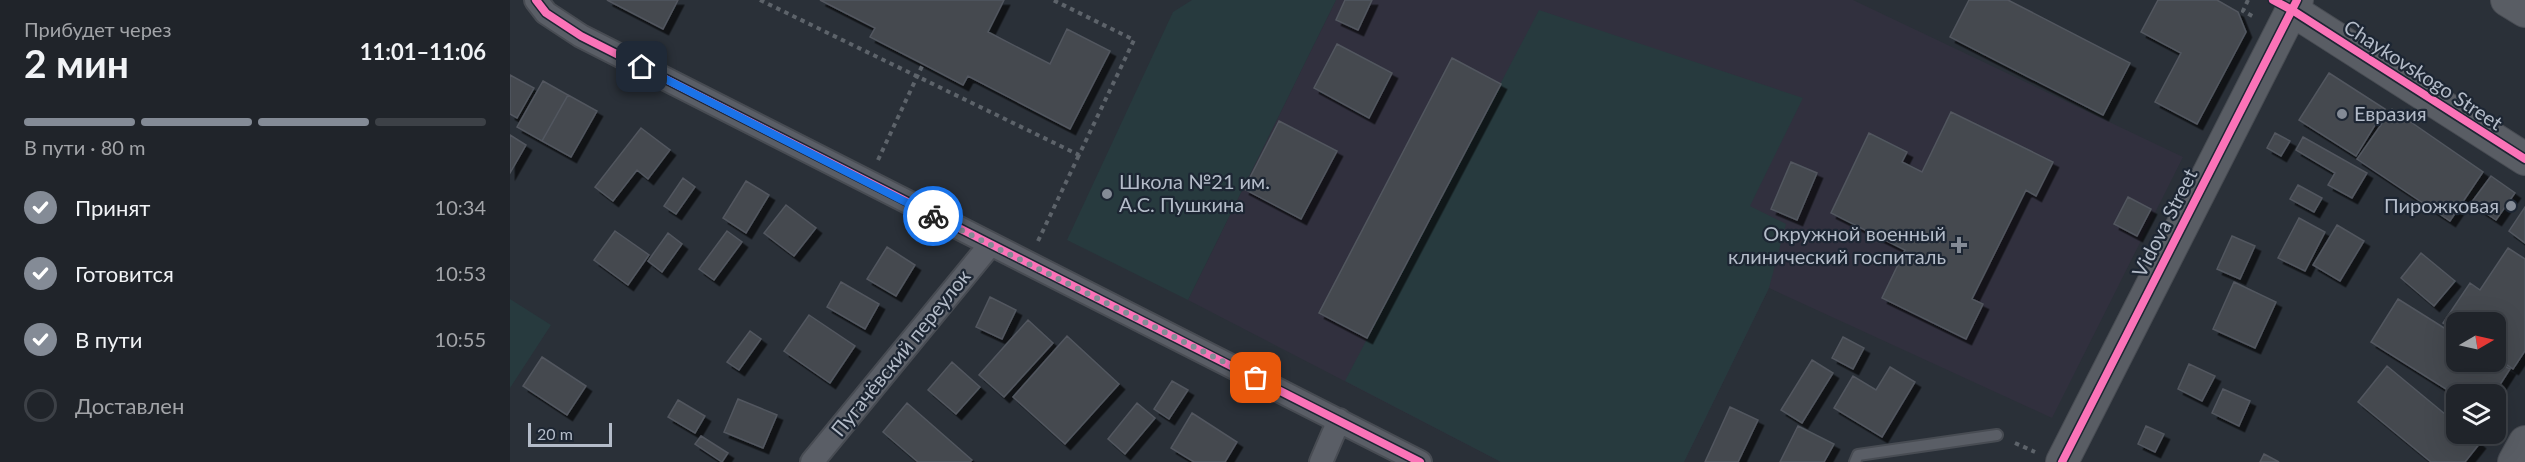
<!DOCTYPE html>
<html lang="ru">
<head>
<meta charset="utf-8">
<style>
  :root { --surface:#20242a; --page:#2d3036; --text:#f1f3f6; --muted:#a2a4a8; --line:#3d4147; --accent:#848b96 }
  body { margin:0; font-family:Lato,sans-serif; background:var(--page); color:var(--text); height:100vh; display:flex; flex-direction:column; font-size:22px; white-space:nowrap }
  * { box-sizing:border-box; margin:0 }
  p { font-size:20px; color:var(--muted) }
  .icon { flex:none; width:33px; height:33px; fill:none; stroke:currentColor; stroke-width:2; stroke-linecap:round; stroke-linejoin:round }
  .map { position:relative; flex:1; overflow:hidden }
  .drawer { display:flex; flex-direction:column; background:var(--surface); width:510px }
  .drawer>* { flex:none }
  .needle { width:39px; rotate:81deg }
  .controls { position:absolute; left:1936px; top:312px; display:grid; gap:12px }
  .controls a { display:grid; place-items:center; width:60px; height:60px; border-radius:12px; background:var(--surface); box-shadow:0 6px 24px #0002,0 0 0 2px var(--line); font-size:30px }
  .scale { position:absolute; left:18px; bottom:15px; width:84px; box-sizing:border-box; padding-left:6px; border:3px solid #b4bcc9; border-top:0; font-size:16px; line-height:21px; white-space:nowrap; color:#b4bcc9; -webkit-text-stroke:4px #1d2633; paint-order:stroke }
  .pin { position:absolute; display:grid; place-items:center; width:51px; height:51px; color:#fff; margin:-26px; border-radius:12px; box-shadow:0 3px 9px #0006 }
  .courier { position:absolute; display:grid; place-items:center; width:60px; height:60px; margin:-30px; border:4px solid #1a73e8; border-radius:50%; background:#fff; color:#222; box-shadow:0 2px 8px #0007 }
  .headline em { font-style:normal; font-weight:700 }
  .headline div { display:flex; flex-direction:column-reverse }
  .headline { display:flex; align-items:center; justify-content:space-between; height:102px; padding:0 24px }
  h1 { font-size:39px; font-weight:700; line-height:45px }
  .bar { display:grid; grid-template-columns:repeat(4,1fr); gap:9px 6px; align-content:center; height:72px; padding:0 24px }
  .bar i { height:8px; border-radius:4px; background:var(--line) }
  .bar .on { background:var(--accent) }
  .bar p { grid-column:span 4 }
  ol { padding:0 24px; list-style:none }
  li { display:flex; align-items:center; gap:18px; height:66px }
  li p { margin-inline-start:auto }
  li .icon { padding:6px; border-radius:50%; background:var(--accent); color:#fff; stroke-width:4 }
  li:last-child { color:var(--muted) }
  li i { width:33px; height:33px; border:3px solid var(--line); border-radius:50% }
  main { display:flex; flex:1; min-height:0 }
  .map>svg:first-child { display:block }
</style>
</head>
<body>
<main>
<section class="drawer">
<div class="headline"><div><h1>2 мин</h1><p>Прибудет через</p></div><em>11:01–11:06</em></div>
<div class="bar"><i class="on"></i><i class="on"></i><i class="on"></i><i></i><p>В пути · 80 m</p></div>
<ol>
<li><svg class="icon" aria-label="check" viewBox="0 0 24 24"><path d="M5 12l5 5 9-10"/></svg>Принят<p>10:34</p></li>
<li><svg class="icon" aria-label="check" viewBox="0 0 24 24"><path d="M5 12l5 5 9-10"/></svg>Готовится<p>10:53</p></li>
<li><svg class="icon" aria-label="check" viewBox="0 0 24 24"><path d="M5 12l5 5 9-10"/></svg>В пути<p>10:55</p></li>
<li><i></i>Доставлен</li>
</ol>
</section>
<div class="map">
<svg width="2015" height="462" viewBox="0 0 2015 462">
  <defs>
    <filter id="shadow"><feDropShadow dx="5.5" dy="5.5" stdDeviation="0" flood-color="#0009"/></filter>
  </defs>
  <rect width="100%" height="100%" fill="#2a3038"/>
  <!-- medical -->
  <path fill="#31303e" d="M 826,0 L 1343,0 L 1673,157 L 1542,418 L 1259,288 L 1174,462 L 991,462 L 678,300 Z"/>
  <!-- green -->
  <path fill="#273a3e" d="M 682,0 L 826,0 L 678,300 L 557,240 L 663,12 Z
    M 1029,10 L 1293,98 L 1240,206 L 1276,224 L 1259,288 L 1174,462 L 991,462 L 835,381 Z
    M 0,299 L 41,325 L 0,388 Z"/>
  <!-- building -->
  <path fill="#444950" stroke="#52575f" stroke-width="1.5" filter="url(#shadow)" d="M 97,0 L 168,0 L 153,29 Z
    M 310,0 L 494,0 L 478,32 L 540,64 L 557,29 L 600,51 L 560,129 L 458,76 L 453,85 L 413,64 L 360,37 L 365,28 Z
    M 835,0 L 862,0 L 848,30 L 826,20 Z
    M 1459,0 L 1498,0 L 1620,63 L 1593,115 L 1440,37 Z
    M 1648,0 L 1707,0 L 1728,12 L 1736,32 L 1687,124 L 1645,102 L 1671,53 L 1631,32 Z
    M 827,44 L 882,73 L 859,118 L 804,88 Z
    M 942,58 L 991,84 L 857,338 L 809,313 Z
    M 1819,73 L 1875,109 L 1846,156 L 1789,120 Z
    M 0,75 L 24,88 L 7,118 L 0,114 Z
    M 33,81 L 58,95 L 32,141 L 7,127 Z
    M 58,95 L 87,111 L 61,157 L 32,141 Z
    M 1882,109 L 1973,172 L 1940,221 L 1847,159 Z
    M 1441,112 L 1543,162 L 1526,196 L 1516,190 L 1462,299 L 1473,304 L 1456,339 L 1372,298 L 1395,250 L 1321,213 L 1359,133 L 1397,152 L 1392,162 L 1412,172 Z
    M 769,121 L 827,151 L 791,219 L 734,189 Z
    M 131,128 L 160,150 L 138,179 L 127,170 L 103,201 L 85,187 Z
    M 1765,133 L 1780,141 L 1771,156 L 1757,148 Z
    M 0,135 L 16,145 L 0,173 Z
    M 1793,137 L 1857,173 L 1842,198 L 1818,185 L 1825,173 L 1786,150 Z
    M 1281,162 L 1307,173 L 1287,220 L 1261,209 Z
    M 1981,176 L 2005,193 L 1986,220 L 1961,203 Z
    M 173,178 L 185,187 L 166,214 L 154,206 Z
    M 236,181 L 259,195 L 236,233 L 213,218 Z
    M 1788,185 L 1812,198 L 1804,212 L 1780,199 Z
    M 1618,197 L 1641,209 L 1627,236 L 1604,224 Z
    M 276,205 L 306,228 L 284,256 L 254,233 Z
    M 2015,207 L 2015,243 L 1999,231 Z
    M 1789,218 L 1815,232 L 1795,271 L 1768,258 Z
    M 1827,225 L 1854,241 L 1830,281 L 1803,265 Z
    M 105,231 L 139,255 L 118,285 L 84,260 Z
    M 217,231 L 232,242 L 204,280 L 189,269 Z
    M 158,233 L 172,244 L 152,272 L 138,261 Z
    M 1722,236 L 1745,246 L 1730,279 L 1707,269 Z
    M 377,247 L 405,265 L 386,296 L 357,279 Z
    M 1998,248 L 2015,259 L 2015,351 L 2003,369 L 1986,358 L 1986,322 L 1947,322 L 1947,332 L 1933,323 L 1960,283 L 1970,290 Z
    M 1911,253 L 1945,281 L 1924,306 L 1891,278 Z
    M 331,282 L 369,304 L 355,329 L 317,307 Z
    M 1724,282 L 1766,302 L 1745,348 L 1703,329 Z
    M 480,297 L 506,310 L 492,339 L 466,327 Z
    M 1888,299 L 1947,336 L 1947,362 L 1986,361 L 2000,369 L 1984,394 L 1947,396 L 1861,342 Z
    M 299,315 L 345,346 L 320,383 L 274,351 Z
    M 518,320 L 543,343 L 494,397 L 469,375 Z
    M 240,331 L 251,339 L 229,370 L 217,362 Z
    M 557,336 L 609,384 L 555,444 L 503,397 Z
    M 1333,337 L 1354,348 L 1343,369 L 1322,358 Z
    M 32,357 L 76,386 L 57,415 L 13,386 Z
    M 1302,360 L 1323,373 L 1292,423 L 1271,410 Z
    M 442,362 L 470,387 L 446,414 L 418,390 Z
    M 1679,364 L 1705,376 L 1692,401 L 1668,389 Z
    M 1877,366 L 1947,424 L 1947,434 L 1959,434 L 1970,443 L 1955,462 L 1921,462 L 1848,402 Z
    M 1380,367 L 1405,382 L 1372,437 L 1324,408 L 1343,376 L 1366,390 Z
    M 662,381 L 678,390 L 659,419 L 644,409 Z
    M 1713,389 L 1740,401 L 1729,426 L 1702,413 Z
    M 228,399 L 267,415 L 253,448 L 214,432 Z
    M 168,400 L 195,416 L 185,433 L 158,417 Z
    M 397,403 L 462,460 L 460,462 L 408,462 L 373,432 Z
    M 627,403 L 645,418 L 615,454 L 598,439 Z
    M 1220,407 L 1248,420 L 1228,462 L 1195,462 Z
    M 682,413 L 727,442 L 715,462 L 684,462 L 661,448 Z
    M 1288,426 L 1324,444 L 1314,462 L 1270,462 Z
    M 1636,426 L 1654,434 L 1645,452 L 1628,444 Z
    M 191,436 L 218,453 L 212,462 L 185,444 Z
    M 1754,454 L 1769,462 L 1750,462 Z"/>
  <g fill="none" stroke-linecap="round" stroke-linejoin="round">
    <!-- lane casing -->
    <g stroke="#484c53" stroke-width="14">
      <path id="lane" d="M 1345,462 L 1348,455 L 1487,435"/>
    </g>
    <!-- street casing -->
    <g stroke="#484c53" stroke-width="26">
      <path id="street" d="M 26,0 L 36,13 L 71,36 L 910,462
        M 302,462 L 480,245
        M 811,462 L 829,420"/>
    </g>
    <!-- secondary casing -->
    <g stroke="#484c53" stroke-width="34">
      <path id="secondary" d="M 1997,0 L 2015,11
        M 1782,10 L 2015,159
        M 1552,462 L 1787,0
        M 2004,462 L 2015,442"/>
    </g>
    <!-- path -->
    <path stroke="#5d636a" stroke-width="4" stroke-dasharray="4.5 4.5" stroke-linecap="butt" d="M 250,0 L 569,155 L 624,40 L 543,0
      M 1738,0 L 1733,11 L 1746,18
      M 368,160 L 413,64
      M 528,241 L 569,155
      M 1505,443 L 1525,452"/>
    <!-- lane -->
    <use href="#lane" stroke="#5a5e66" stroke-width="10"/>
    <!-- street -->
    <use href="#street" stroke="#5a5e66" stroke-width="22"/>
    <!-- secondary -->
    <use href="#secondary" stroke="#595d64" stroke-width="32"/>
    <!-- cycleway casing -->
    <g stroke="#1d2633" stroke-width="11">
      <path id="cycleway" d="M 26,0 L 36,13 L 71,36 L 910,462
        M 1763,0 L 1782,10 L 2015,159
        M 1552,462 L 1787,0"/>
    </g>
    <!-- cycleway -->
    <use href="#cycleway" stroke="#fb73b8" stroke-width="8"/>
  </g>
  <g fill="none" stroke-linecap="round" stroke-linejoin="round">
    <!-- done -->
    <path stroke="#848b96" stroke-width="6" stroke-dasharray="0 10.8" d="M 423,216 L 746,378"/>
    <!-- route -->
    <path stroke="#1a73e8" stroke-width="8" d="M 132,67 L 423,216"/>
  </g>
  <!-- markers -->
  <g fill="#848b96" stroke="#1d2633" stroke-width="2">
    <circle cx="1832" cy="114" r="6"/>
    <circle cx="597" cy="194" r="6"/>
    <circle cx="2001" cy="206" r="6"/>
    <path d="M1446 236h6v6h6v6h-6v6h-6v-6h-6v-6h6z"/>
  </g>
  <g text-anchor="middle" stroke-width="4.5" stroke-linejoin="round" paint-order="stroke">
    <!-- street labels -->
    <g font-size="20" fill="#b4bcc9" stroke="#1d2633">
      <text transform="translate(1913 75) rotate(33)" y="7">Chaykovskogo Street</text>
      <text transform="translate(1655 223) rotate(-63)" y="7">Vidova Street</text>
      <text transform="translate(391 353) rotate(-51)" y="7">Пугачёвский переулок</text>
    </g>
    <!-- poi labels -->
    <g font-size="20" fill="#b4bcc9" stroke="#1d2633" text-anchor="start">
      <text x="1844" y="121">Евразия</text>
      <text x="609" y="189">Школа №21 им.<tspan x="609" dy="23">А.С. Пушкина</tspan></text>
      <text x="1989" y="213" text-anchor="end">Пирожковая</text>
      <text x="1436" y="241" text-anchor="end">Окружной военный<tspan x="1436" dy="23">клинический госпиталь</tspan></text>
    </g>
  </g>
</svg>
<div class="controls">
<a><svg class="needle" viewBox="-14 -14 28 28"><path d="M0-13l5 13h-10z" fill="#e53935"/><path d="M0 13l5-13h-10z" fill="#a2a4a8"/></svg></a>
<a><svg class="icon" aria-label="layers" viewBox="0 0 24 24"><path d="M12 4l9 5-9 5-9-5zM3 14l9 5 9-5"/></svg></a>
</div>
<div class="scale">20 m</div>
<div class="pin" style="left:746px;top:378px;background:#ea580c"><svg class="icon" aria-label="bag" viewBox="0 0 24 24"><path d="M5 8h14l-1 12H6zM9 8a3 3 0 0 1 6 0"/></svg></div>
<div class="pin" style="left:132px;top:67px;background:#1f2937"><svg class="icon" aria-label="home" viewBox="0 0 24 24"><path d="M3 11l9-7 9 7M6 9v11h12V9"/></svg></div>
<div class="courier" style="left:423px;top:216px"><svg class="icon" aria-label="bike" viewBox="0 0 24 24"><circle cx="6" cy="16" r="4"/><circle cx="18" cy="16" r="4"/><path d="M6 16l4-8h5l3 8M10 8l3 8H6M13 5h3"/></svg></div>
</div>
</main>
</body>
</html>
